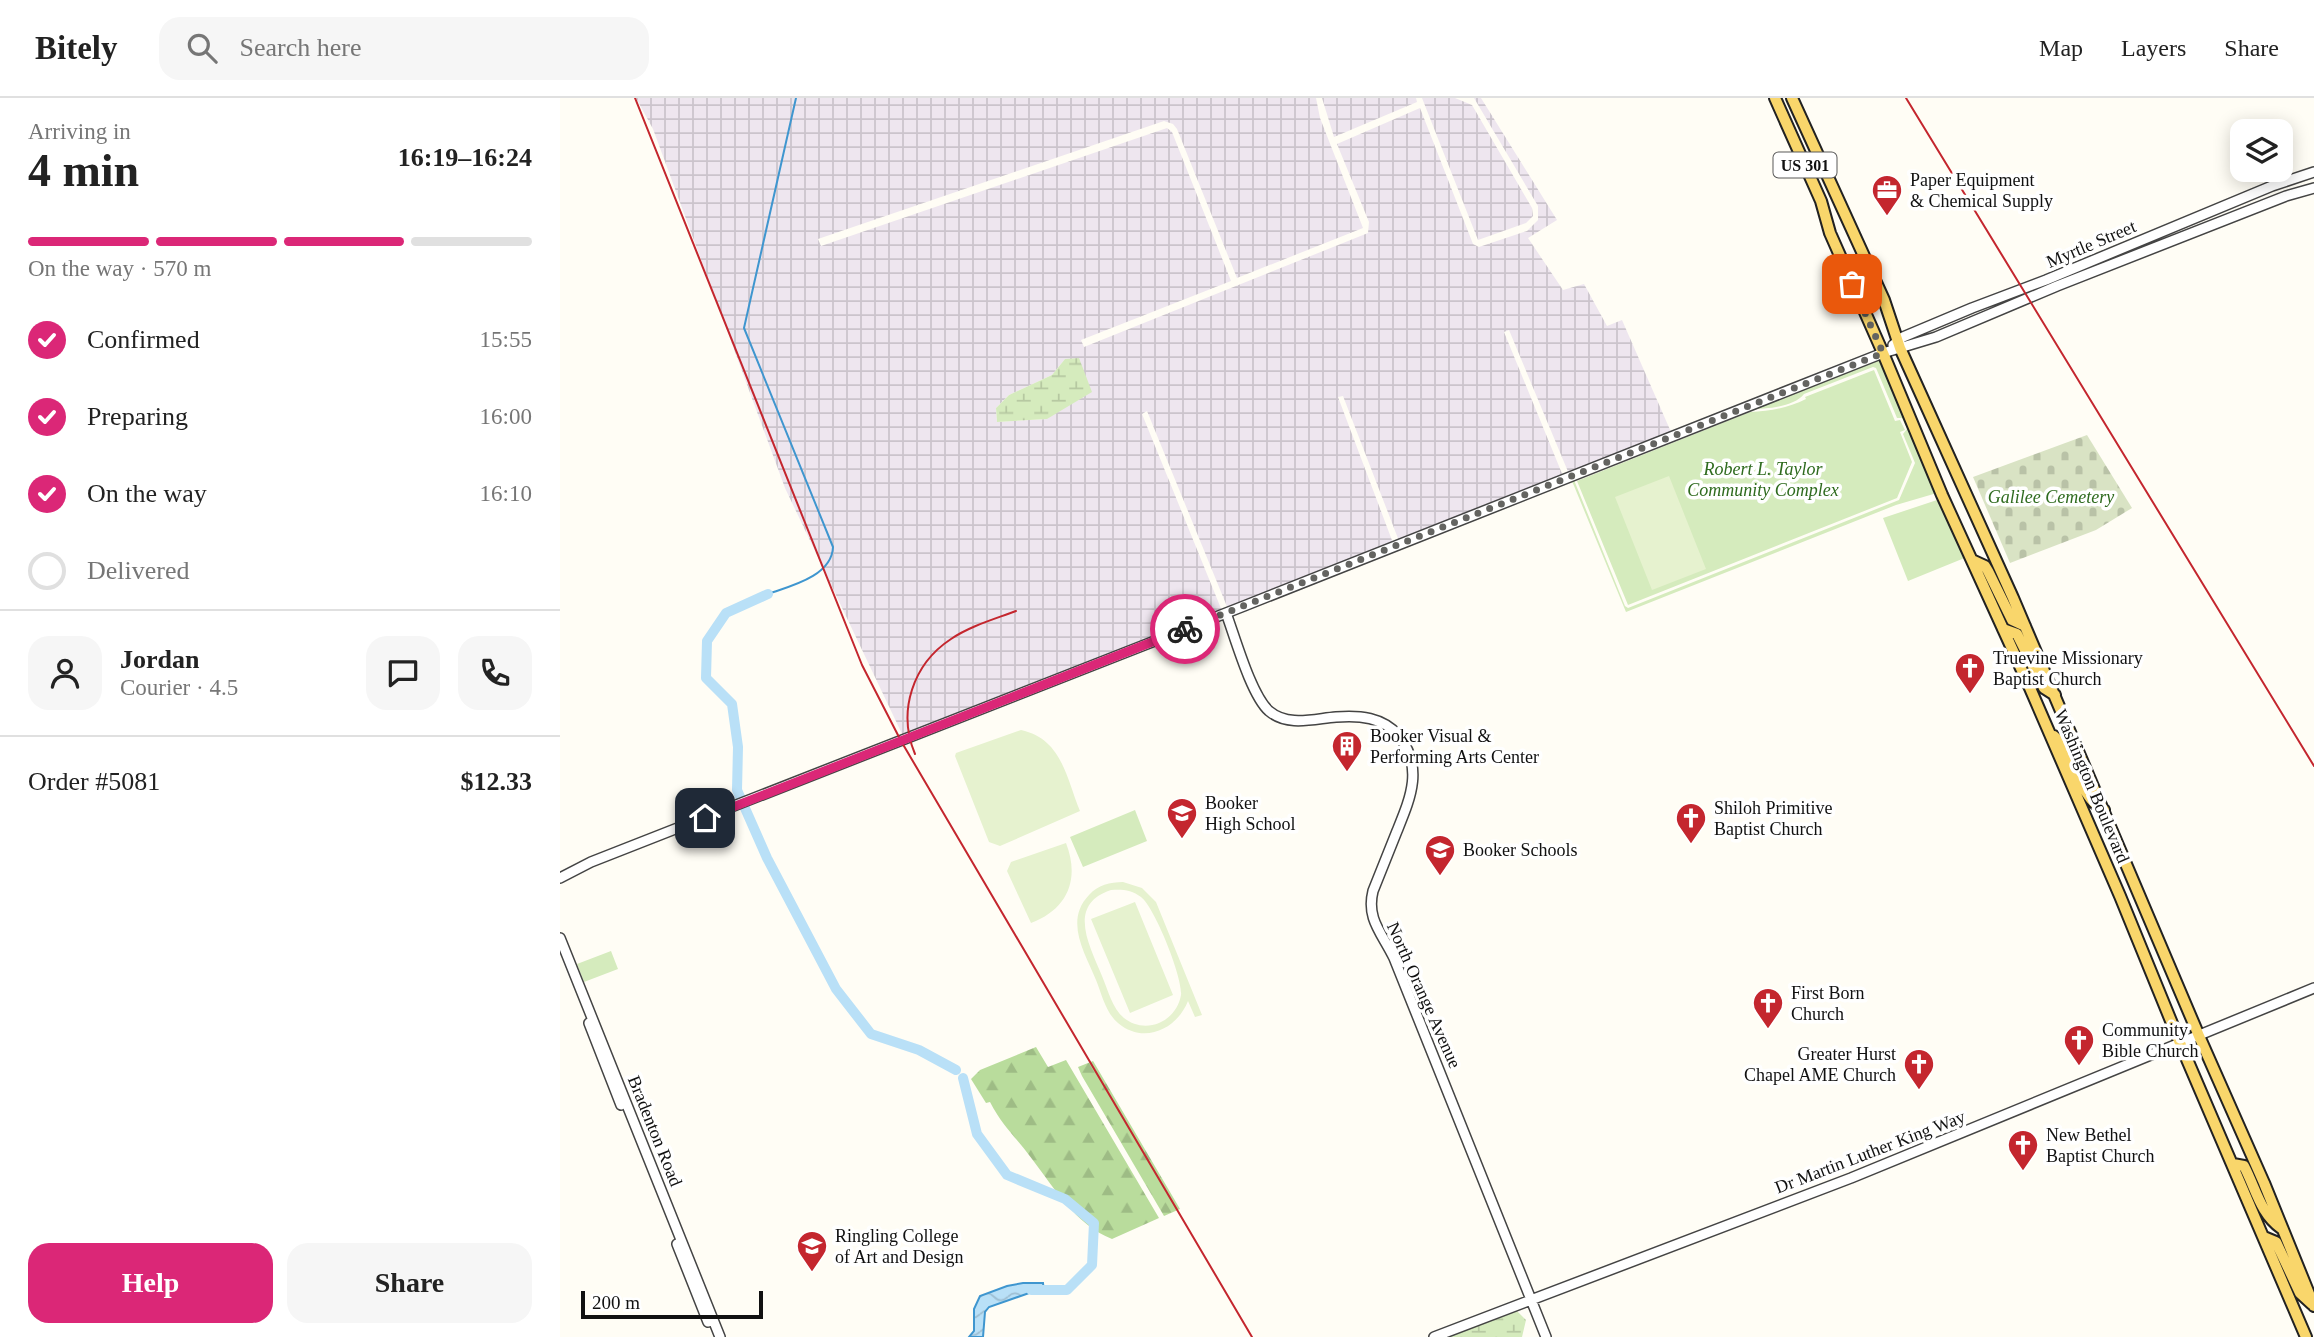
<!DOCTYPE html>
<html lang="en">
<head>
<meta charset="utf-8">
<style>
  :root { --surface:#fff; --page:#f6f6f6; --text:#222; --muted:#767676; --line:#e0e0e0; --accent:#db2777 }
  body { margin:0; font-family:"Times New Roman",serif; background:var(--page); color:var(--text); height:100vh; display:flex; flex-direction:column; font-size:26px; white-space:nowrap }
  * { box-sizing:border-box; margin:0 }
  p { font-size:23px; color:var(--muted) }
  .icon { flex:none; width:38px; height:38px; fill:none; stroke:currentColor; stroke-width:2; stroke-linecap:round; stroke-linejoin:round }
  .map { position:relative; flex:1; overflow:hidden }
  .panel { display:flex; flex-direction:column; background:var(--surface); width:560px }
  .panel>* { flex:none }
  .controls { position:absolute; left:1670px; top:21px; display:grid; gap:14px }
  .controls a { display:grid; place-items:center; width:63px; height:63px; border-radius:14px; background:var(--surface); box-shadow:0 4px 18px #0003; font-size:35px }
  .scale { position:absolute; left:21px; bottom:18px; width:182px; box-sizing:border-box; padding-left:7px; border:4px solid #111; border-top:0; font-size:19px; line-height:24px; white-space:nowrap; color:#111; -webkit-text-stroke:5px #fff; paint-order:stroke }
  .pin { position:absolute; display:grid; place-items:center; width:60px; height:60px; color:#fff; margin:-30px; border-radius:14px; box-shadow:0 4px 10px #0006 }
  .courier { position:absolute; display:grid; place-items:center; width:70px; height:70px; margin:-35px; border:5px solid #db2777; border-radius:50%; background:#fff; color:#222; box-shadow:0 2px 9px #0007 }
  .head em { font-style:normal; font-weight:700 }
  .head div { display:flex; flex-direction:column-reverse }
  .head { display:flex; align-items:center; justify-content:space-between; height:119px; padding:0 28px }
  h1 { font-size:46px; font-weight:700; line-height:52px }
  .bar { display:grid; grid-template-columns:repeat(4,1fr); gap:10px 7px; align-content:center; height:84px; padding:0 28px }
  .bar i { height:9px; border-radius:5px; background:var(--line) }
  .bar .current { background:var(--accent) }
  .bar p { grid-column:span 4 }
  .line { display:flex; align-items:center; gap:18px; padding:0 28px; border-top:2px solid var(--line) }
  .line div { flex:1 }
  .round { display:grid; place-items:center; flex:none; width:74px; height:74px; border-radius:21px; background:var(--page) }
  ol { padding:0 28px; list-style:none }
  li { display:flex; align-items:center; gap:21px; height:77px }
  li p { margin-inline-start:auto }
  li .icon { padding:7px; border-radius:50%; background:var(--accent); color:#fff; stroke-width:4 }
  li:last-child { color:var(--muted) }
  li i { width:38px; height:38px; border:4px solid var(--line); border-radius:50% }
  .action { display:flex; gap:14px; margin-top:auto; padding:14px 28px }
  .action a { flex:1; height:80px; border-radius:21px; background:var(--accent); color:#fff; font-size:28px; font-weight:700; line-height:80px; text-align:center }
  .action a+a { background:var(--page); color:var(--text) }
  header { display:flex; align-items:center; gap:42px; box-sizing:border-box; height:98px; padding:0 35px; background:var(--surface); border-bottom:2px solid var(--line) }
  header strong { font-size:33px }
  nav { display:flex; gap:38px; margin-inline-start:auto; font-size:24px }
  .search { width:490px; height:63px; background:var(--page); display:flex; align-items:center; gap:18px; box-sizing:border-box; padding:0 24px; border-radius:21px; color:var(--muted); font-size:26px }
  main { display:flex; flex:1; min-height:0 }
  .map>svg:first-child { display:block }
</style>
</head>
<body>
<header>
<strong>Bitely</strong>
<div class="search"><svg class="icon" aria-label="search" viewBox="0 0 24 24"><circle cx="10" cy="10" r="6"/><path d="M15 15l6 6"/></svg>Search here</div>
<nav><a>Map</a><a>Layers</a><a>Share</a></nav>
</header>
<main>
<section class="panel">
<div class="head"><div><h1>4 min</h1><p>Arriving in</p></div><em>16:19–16:24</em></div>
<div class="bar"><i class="current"></i><i class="current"></i><i class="current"></i><i></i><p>On the way · 570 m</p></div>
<ol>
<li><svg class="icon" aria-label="check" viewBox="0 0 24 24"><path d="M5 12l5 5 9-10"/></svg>Confirmed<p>15:55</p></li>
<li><svg class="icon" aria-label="check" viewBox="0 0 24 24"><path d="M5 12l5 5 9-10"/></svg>Preparing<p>16:00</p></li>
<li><svg class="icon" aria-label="check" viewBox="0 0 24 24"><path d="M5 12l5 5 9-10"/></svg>On the way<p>16:10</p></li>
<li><i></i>Delivered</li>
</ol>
<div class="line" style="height:126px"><a class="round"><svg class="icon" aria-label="person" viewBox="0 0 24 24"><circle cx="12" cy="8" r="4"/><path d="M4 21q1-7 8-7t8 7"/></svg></a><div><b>Jordan</b><p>Courier · 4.5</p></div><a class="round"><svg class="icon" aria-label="chat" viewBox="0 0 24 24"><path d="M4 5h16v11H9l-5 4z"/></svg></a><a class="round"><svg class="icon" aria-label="phone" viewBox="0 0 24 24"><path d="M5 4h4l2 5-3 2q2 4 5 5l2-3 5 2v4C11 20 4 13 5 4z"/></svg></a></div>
<div class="line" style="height:91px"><div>Order #5081</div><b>$12.33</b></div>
<div class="action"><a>Help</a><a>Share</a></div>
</section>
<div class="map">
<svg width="1754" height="1239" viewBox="0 0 1754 1239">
  <defs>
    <pattern id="industrial-grid" width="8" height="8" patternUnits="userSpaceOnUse" patternTransform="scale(1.75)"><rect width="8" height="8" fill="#eee6ef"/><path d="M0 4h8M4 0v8" fill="none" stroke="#cbc4cc"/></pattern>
    <pattern id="forest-firs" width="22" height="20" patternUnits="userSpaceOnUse" patternTransform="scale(1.75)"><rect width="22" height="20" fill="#b9dc9c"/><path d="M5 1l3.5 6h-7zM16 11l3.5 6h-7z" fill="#9ebc85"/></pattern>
    <pattern id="wetland-marsh" width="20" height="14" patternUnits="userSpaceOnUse" patternTransform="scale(1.75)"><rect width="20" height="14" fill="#d5ebbd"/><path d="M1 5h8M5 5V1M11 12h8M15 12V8" fill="none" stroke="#b6c8a1"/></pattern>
    <pattern id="cemetery-stones" width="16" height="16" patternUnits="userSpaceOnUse" patternTransform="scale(1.75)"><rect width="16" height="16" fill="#d9e3c4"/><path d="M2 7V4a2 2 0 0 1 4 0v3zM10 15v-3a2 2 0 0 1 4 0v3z" fill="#b9c2a7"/></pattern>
    <pattern id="water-waves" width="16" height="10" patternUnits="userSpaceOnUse" patternTransform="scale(1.75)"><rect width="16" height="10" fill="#b9e0f7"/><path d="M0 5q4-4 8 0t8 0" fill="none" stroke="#9ebfd3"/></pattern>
  </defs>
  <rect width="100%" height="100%" fill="#fffdf5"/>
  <!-- industrial -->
  <path fill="url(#industrial-grid)" fill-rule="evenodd" d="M 76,0 L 756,0 L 760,20 L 803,130 L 677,180 L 617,31 L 613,26 L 604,23 L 258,141 L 261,148 L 607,30 L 612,34 L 671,183 L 521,242 L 524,249 L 808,135 L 809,124 L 777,46 L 860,10 L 913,146 L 919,149 L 967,133 L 978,122 L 978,108 L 914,0 L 921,0 L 997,122 L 968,140 L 1003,192 L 1024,186 L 1047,228 L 1062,222 L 1111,334 L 1009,376 L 949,232 L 944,234 L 1003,378 L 839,443 L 783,298 L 778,299 L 833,445 L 668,511 L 587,313 L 582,316 L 662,513 L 343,638 L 225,390 L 93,31 ZM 505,261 L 487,321 L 437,324 L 436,310 L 449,297 L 492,277 Z
    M 762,0 L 856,0 L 857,4 L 774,39 Z
    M 862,0 L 895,0 L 912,7 L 972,110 L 973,118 L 966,125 L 918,142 Z"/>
  <!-- forest -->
  <path fill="url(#forest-firs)" d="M 476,949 L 488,969 L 506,962 L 599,1120 L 552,1141 C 516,1127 495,1091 472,1061 C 456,1039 443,1029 430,1004 L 426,1005 L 411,981 L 420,972 Z
    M 533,963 L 536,968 L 620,1111 L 604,1118 L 522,978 L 518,969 Z"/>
  <!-- wetland -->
  <path fill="url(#wetland-marsh)" d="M 519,260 L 532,294 L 487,321 L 437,324 L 436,310 L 449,297 L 492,277 L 505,261 Z
    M 957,1213 L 966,1222 L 962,1239 L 883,1239 Z"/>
  <!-- cemetery -->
  <path fill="url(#cemetery-stones)" d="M 1527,337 L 1572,410 L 1536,432 L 1450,465 L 1413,379 Z"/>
  <!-- park -->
  <path fill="#d5ebbd" d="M 1322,259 L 1377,395 L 1336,407 L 1066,514 L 1012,383 L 1014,382 L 1065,508 L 1068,510 L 1339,402 L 1355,365 L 1343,336 L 1347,331 L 1342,320 L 1337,320 L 1316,270 L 1313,269 L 1244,296 C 1234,309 1206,311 1190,311 Z
    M 1314,272 L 1335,323 L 1340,322 L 1345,332 L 1340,334 L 1352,364 L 1337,400 L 1068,507 L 1017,383 L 1190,314 C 1210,313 1228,310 1246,301 L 1245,299 Z
    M 1380,401 L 1407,459 L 1348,483 L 1323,420 Z
    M 575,712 L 587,743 L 523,769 L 510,739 Z
    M 51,853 L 58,871 L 24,884 L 17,866 Z"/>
  <!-- pitch -->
  <path fill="#e6f2cf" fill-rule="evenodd" d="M 1109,378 L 1146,471 L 1092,492 L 1055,399 Z
    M 461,632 C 502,641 506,679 520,713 L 440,748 L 429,744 L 395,658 L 396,655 Z
    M 506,745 C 520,781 508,811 471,825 L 447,773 L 451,764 Z
    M 563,784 L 582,790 L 596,804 L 642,917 L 635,919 L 628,903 C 617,931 584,947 558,925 C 546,915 542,897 536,882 C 525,855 504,823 529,797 C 538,787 550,784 563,784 ZM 551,792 C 562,791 572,792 581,799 C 595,810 623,880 621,897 C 619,909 611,920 599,925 C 587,930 574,928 564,920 C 552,910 548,892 542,878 C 530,848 506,807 551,792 Z
    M 575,804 L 613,897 L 570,915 L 531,821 Z"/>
  <!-- water -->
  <path fill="url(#water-waves)" stroke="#3f96cf" stroke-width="2" d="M 463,1185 L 483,1185 L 484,1194 L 472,1194 L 429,1209 L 425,1214 L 423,1239 L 409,1239 L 414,1233 L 414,1211 L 420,1198 L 447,1188 Z"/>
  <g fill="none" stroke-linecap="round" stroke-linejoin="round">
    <!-- stream -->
    <path stroke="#3f96cf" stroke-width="2" d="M 208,496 C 231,488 272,478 273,449 L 184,230 L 236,0"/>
    <!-- river -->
    <path stroke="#b9e0f7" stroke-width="10" d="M 208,496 L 166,515 L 147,543 L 146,580 L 172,606 L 178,649 L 177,692 L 207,760 L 276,891 L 311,936 L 359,952 L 396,972
      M 403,980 L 417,1036 L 447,1077 L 505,1101 L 534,1125 L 532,1167 L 507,1192 L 471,1192"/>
    <!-- minor casing -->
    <g stroke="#444" stroke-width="12">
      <path id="minor" d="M 1333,247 L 1343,239 L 1412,210 L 1486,182 L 1712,88 L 1754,74
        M 666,515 C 675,539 691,597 709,613 C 728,629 753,621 776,619 C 799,617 823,619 839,638 C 864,670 850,701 837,733 C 829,753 821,773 813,793 C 806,821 822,835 834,860 L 986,1239
        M 0,780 L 31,764 L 684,508 L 1323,255 L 1376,239 L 1497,188 L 1726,98 L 1754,90
        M 0,840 L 160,1239
        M 29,925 L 61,1007
        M 117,1146 L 148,1224
        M 874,1239 L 1291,1080 L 1754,890"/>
    </g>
    <!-- major casing -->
    <g stroke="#222" stroke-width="14">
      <path id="major" d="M 1215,0 L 1261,103 L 1270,135 L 1323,255 L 1382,397 L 1470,590 L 1560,798 L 1620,945 L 1746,1239
        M 1232,0 L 1324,202 L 1340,250 L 1453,500 L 1639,938 L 1704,1085 L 1754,1208
        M 1412,462 L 1425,468 L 1428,473 L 1452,522 L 1465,528
        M 1443,531 L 1457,536 L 1484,590 L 1495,597
        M 1494,638 C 1518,658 1516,697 1544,712
        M 1673,1066 L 1684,1068 C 1696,1091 1700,1115 1721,1130
        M 1704,1139 L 1716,1144 L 1740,1195 L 1752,1206"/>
    </g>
    <!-- minor -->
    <use href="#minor" stroke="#fff" stroke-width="9"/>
    <!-- major -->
    <use href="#major" stroke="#f9d66b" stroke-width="10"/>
    <!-- rail -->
    <path stroke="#c4262e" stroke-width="2" d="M 75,0 L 302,567 L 341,643 L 692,1239
      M 1346,0 L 1754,668
      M 355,656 C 337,613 353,566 391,541 C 410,528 435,521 456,513"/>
  </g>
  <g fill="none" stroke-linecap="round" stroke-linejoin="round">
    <!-- done -->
    <path stroke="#646461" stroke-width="7" stroke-dasharray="0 12.6" d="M 625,531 L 1323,255 L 1292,186"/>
    <!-- route -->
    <path stroke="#db2777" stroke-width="9" d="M 145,720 L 625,531"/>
  </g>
  <!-- icons -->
  <defs>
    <g id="office-pin" transform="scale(1.575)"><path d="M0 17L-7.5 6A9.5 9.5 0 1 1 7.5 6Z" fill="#c4262e" stroke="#fff"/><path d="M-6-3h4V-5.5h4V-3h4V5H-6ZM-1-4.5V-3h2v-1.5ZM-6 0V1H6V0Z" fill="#fff"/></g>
    <g id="church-pin" transform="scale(1.575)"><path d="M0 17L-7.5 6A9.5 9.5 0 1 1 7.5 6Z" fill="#c4262e" stroke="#fff"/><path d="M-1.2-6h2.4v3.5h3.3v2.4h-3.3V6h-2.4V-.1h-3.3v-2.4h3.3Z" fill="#fff"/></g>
    <g id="building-pin" transform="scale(1.575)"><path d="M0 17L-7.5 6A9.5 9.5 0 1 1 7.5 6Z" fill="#c4262e" stroke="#fff"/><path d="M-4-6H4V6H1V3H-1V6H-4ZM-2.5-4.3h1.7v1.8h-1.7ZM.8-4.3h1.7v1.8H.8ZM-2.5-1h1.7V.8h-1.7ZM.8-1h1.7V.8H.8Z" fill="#fff"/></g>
    <g id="school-pin" transform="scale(1.575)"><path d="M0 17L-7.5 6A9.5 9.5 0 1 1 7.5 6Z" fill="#c4262e" stroke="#fff"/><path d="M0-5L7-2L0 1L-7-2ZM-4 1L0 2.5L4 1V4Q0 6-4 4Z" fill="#fff"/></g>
    <g id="university-pin" transform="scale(1.575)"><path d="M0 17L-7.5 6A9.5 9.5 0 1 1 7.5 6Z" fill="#c4262e" stroke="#fff"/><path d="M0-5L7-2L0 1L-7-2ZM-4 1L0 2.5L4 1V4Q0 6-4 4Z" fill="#fff"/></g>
  </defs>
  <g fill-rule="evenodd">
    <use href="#office-pin" x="1327" y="92"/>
    <use href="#church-pin" x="1410" y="570"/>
    <use href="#building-pin" x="787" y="648"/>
    <use href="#school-pin" x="622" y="715"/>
    <use href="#church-pin" x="1131" y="720"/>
    <use href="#school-pin" x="880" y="752"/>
    <use href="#church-pin" x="1208" y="905"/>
    <use href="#church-pin" x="1519" y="942"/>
    <use href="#church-pin" x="1359" y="966"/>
    <use href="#church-pin" x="1463" y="1047"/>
    <use href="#university-pin" x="252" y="1148"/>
  </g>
  <g text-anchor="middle" stroke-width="7" stroke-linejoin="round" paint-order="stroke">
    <!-- shield labels -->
    <rect fill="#fff" stroke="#585858" stroke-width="2" x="1213.5" y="54.5" width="63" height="25" rx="5"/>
    <g font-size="16" font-weight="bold" fill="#111">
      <text x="1245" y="73">US 301</text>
    </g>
    <!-- poi labels -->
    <g font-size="18" fill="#111" stroke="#fff" text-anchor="start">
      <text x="1350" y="88">Paper Equipment<tspan x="1350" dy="21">&amp; Chemical Supply</tspan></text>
      <text x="1433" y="566">Truevine Missionary<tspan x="1433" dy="21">Baptist Church</tspan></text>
      <text x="810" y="644">Booker Visual &amp;<tspan x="810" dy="21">Performing Arts Center</tspan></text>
      <text x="645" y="711">Booker<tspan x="645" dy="21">High School</tspan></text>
      <text x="1154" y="716">Shiloh Primitive<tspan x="1154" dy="21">Baptist Church</tspan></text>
      <text x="903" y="758">Booker Schools</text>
      <text x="1231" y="901">First Born<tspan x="1231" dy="21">Church</tspan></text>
      <text x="1542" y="938">Community<tspan x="1542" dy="21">Bible Church</tspan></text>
      <text x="1336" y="962" text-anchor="end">Greater Hurst<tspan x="1336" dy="21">Chapel AME Church</tspan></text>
      <text x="1486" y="1043">New Bethel<tspan x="1486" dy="21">Baptist Church</tspan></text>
      <text x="275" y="1144">Ringling College<tspan x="275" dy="21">of Art and Design</tspan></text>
    </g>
    <!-- street labels -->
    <g font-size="18" fill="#111" stroke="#fff">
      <text transform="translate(1531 146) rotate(-23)" y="6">Myrtle Street</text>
      <text transform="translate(1532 688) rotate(67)" y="6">Washington Boulevard</text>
      <text transform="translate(864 897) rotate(66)" y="6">North Orange Avenue</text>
      <text transform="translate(95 1033) rotate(68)" y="6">Bradenton Road</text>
      <text transform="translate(1310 1054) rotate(-21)" y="6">Dr Martin Luther King Way</text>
    </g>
    <!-- park labels -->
    <g font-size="18" font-style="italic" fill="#2f6b1f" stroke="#fff">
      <text x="1203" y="377">Robert L. Taylor<tspan x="1203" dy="21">Community Complex</tspan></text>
      <text x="1491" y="405">Galilee Cemetery</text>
    </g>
  </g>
</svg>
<div class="controls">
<a><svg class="icon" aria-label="layers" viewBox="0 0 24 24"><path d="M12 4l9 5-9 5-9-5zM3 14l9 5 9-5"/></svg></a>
</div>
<div class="scale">200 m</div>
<div class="pin" style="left:1292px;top:186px;background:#ea580c"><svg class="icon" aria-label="bag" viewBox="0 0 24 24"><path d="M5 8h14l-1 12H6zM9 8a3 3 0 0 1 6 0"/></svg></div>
<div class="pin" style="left:145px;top:720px;background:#1f2937"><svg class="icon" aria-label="home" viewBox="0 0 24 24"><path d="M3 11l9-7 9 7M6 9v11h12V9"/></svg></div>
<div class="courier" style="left:625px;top:531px"><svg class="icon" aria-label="bike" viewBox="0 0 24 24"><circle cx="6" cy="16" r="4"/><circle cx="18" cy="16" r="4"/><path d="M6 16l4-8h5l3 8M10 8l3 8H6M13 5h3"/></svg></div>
</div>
</main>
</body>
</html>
